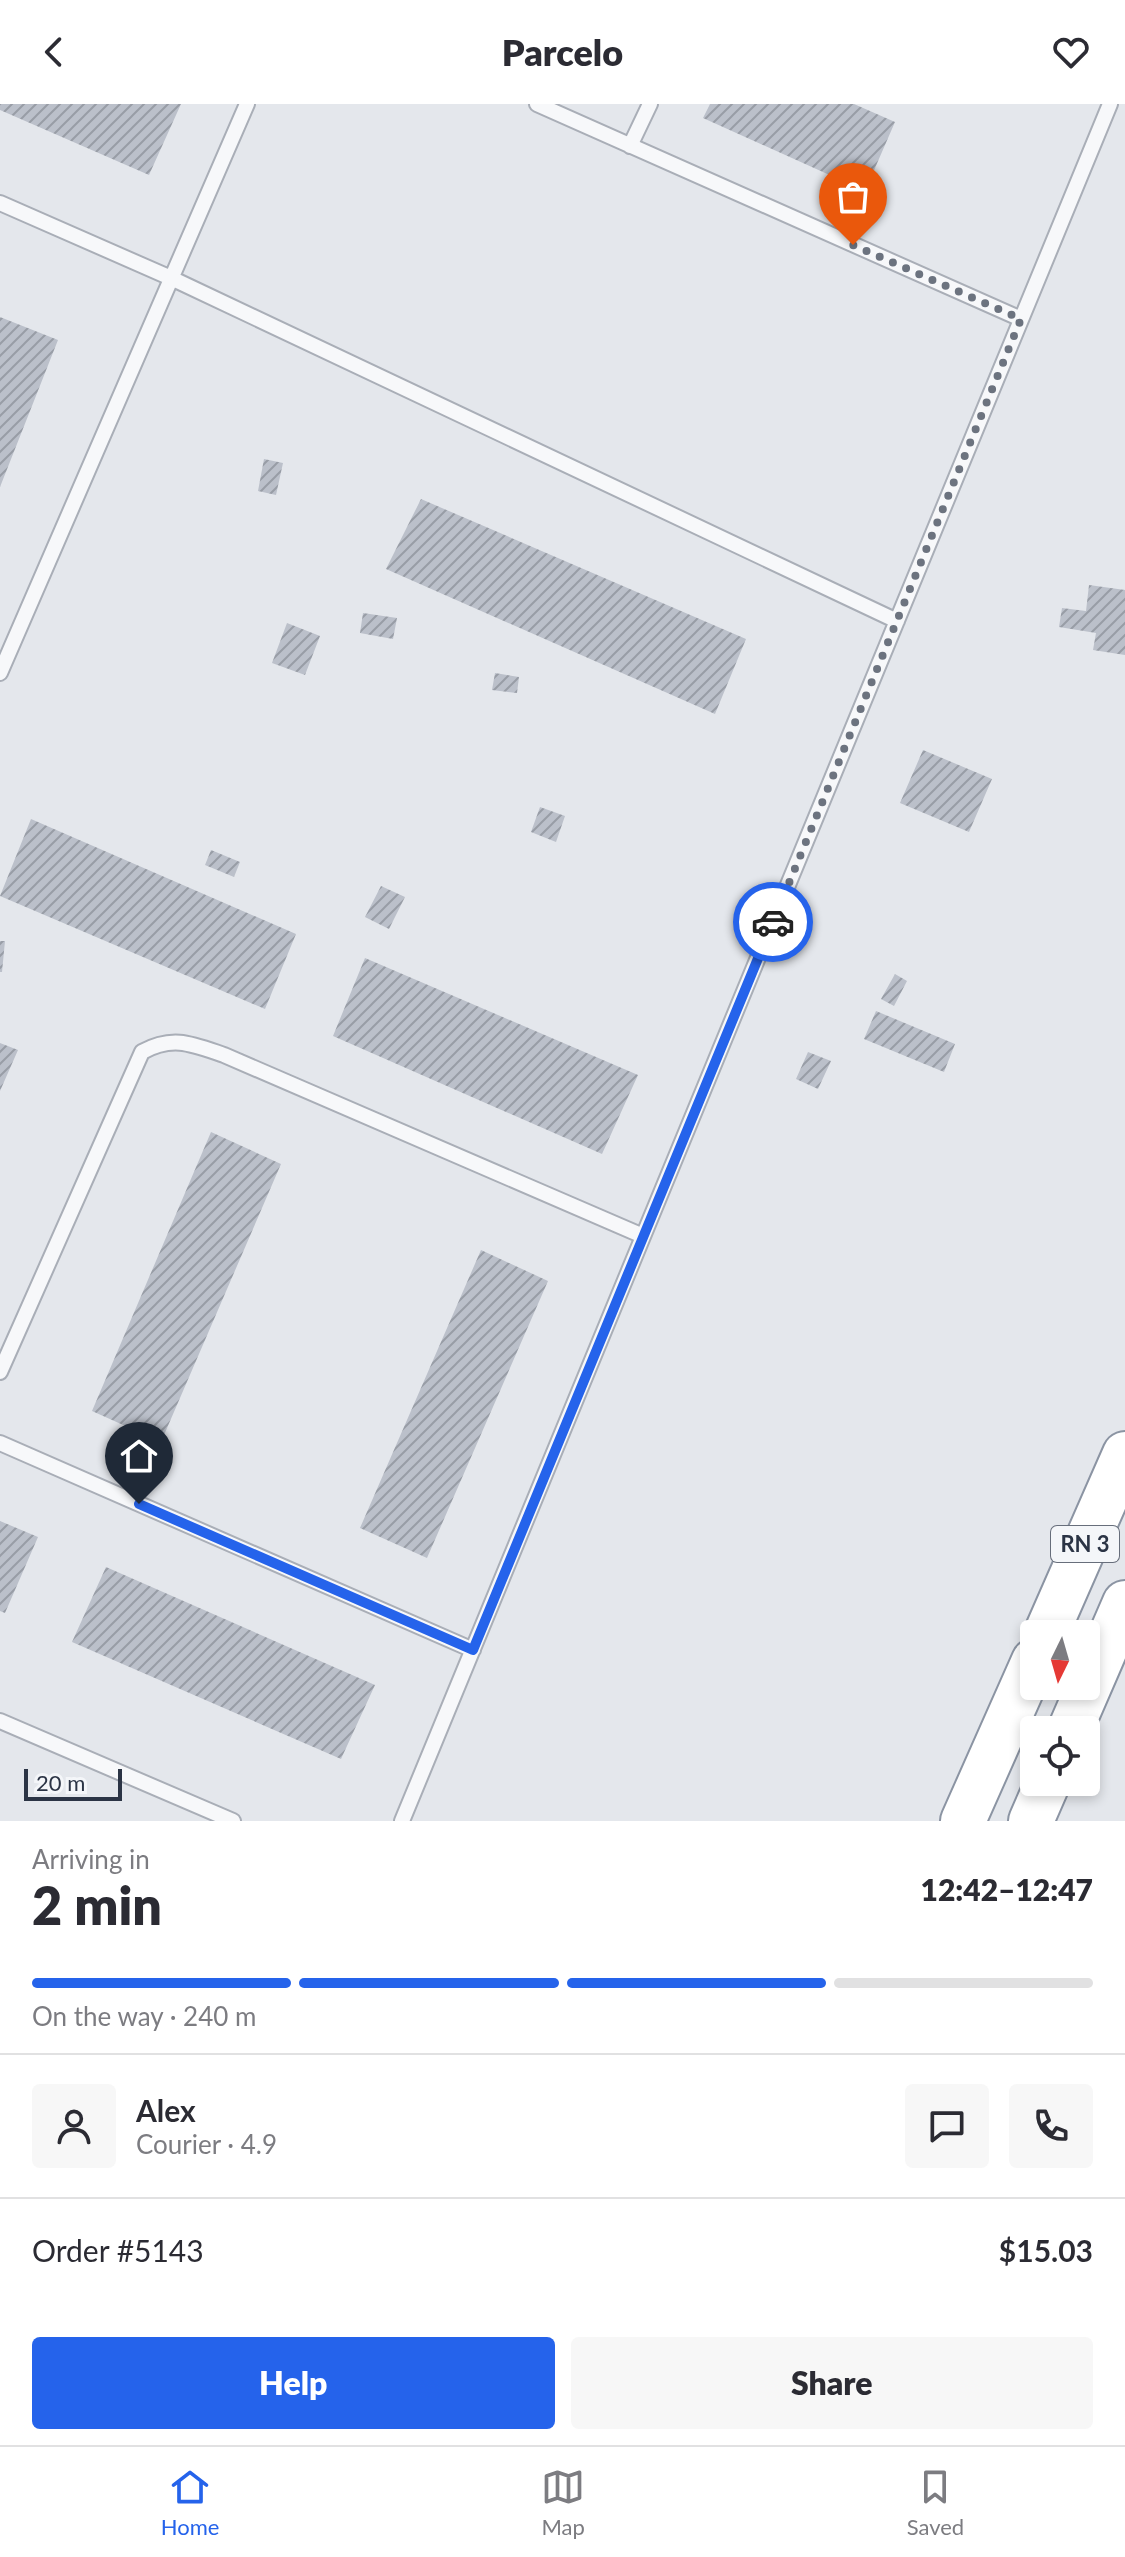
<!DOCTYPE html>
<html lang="en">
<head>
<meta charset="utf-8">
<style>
  :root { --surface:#fff; --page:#f7f7f7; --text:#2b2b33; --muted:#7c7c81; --line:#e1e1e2; --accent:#2563eb }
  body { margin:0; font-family:Lato,sans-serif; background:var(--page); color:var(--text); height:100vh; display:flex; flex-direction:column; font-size:30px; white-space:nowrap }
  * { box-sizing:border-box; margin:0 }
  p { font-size:26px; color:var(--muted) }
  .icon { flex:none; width:44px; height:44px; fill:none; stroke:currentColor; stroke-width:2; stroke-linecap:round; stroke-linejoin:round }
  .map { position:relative; height:1717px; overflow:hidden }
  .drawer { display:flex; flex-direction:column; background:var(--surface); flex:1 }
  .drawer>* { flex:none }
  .needle { width:52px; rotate:185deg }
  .controls { position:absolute; left:1020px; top:1516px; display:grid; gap:16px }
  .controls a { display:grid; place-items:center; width:80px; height:80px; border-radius:8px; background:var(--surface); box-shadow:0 4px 12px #0003; font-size:40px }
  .scale { position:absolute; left:24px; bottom:20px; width:98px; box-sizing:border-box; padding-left:8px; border:4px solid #2b3445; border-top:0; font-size:22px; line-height:28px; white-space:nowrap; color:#2b3445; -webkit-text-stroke:6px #f4f6f9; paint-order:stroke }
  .pin { position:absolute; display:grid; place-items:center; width:68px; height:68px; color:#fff; margin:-82px -34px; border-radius:50% 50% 50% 0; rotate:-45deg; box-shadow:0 0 8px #0007 }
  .pin .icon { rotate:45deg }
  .courier { position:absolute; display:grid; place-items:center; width:80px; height:80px; margin:-40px; border:6px solid #2563eb; border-radius:50%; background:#fff; color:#222; box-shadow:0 2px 10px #0007 }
  .head em { font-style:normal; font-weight:800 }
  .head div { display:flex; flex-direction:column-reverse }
  .head { display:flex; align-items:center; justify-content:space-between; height:136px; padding:0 32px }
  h1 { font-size:52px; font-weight:800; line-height:60px }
  .bar { display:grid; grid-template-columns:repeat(4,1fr); gap:12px 8px; align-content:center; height:96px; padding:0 32px }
  .bar i { height:10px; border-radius:6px; background:var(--line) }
  .bar .on { background:var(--accent) }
  .bar p { grid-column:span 4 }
  .line { display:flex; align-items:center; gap:20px; padding:0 32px; border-top:2px solid var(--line) }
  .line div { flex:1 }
  .round { display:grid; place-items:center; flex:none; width:84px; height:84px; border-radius:8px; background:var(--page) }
  .primary-button { display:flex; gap:16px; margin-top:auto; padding:16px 32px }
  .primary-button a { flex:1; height:92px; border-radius:8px; background:var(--accent); color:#fff; font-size:32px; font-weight:800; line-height:92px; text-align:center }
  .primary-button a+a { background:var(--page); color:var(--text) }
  header { display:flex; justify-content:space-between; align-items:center; height:104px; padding:0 32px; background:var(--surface); font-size:36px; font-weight:800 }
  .tabs { display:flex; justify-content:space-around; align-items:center; height:112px; border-top:2px solid var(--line); background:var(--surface); font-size:22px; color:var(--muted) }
  .tabs a { display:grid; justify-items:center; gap:4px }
  .tabs .on { color:var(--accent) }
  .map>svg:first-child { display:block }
</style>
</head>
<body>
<header><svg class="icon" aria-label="back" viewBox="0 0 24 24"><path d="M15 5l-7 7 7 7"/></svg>Parcelo<svg class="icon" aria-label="heart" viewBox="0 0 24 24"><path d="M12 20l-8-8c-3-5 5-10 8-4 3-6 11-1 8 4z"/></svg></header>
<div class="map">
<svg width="1125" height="1717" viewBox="0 0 1125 1717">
  <defs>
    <pattern id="building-hatch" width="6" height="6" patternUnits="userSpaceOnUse" patternTransform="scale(2)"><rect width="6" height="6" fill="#bbc0ca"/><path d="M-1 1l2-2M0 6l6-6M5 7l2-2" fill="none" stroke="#989da6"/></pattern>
  </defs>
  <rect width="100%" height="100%" fill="#e4e7ec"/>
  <!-- building -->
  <path fill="url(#building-hatch)" d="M 0,0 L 181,0 L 149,71 L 0,6 Z
    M 710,0 L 854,0 L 895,18 L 865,87 L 703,14 Z
    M 0,213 L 58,236 L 0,383 Z
    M 264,355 L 283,359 L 276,391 L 258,387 Z
    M 421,395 L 746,535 L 715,610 L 386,465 Z
    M 1089,481 L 1125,486 L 1125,551 L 1093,546 L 1096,529 L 1059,523 L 1062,504 L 1086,507 Z
    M 363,509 L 397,514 L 393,535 L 360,529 Z
    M 287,519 L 320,532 L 305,571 L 272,559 Z
    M 495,569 L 519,573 L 517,589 L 492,586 Z
    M 923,646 L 992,675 L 969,728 L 900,699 Z
    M 540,703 L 565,712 L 556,738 L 531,728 Z
    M 31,715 L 296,830 L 265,905 L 0,792 Z
    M 211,746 L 240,758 L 234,773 L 205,761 Z
    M 381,782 L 405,793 L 389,825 L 365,813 Z
    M 0,837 L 5,837 L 2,868 L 0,868 Z
    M 365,854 L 638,971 L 602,1050 L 333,932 Z
    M 895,870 L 907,877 L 894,902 L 881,895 Z
    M 876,907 L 955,940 L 944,968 L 864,935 Z
    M 0,939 L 18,946 L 0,987 Z
    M 808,948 L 831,957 L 818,985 L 796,975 Z
    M 211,1028 L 281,1060 L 161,1338 L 92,1307 Z
    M 481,1146 L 548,1177 L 427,1454 L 360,1424 Z
    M 0,1417 L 38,1433 L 5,1509 L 0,1507 Z
    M 106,1463 L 375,1581 L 341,1655 L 72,1538 Z"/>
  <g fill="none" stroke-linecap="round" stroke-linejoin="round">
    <!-- lane casing -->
    <g stroke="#a9aeb7" stroke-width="18">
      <path id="lane" d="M 537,0 L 1021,215
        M 630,42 L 650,0
        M 0,99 L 171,174 L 897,517
        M 0,569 L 247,0
        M 0,1268 L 142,948 C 173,931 192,940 224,951 L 643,1132
        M 0,1339 L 473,1546
        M 0,1617 L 233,1717
        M 402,1717 L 1110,0"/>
    </g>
    <!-- highway casing -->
    <g stroke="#8b94a3" stroke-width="48">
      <path id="highway" d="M 1046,1530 L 1125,1350
        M 1070,1626 L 1125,1499
        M 963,1717 L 1034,1557
        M 1031,1717 L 1048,1678"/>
    </g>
    <!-- lane -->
    <use href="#lane" stroke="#f7f8fa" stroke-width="14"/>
    <!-- highway -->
    <use href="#highway" stroke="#fff" stroke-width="44"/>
  </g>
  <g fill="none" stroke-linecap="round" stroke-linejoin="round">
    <!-- done -->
    <path stroke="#6c737f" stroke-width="8" stroke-dasharray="0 14.4" d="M 773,818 L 1021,215 L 853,141"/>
    <!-- route -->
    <path stroke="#2563eb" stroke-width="10" d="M 139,1400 L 473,1546 L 773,818"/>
  </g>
  <g text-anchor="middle" stroke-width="7" stroke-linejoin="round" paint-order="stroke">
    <!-- shield labels -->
    <rect fill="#f4f6f9" stroke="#676e7b" stroke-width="2" x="1051" y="1422" width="68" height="36" rx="6"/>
    <g font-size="22" font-weight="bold" fill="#2b3445">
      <text x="1085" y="1448">RN 3</text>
    </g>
  </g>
</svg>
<div class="controls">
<a><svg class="needle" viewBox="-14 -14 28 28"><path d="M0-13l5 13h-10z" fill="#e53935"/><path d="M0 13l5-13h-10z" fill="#7c7c81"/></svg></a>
<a><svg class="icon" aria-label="locate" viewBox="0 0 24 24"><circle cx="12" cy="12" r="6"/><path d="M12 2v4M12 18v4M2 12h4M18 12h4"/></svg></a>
</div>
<div class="scale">20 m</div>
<div class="pin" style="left:853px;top:141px;background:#ea580c"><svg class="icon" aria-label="bag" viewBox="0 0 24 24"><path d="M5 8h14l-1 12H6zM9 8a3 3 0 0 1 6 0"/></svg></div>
<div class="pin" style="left:139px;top:1400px;background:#1f2937"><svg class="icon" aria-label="home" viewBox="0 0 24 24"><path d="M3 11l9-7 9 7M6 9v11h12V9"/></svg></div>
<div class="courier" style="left:773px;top:818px"><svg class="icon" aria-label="car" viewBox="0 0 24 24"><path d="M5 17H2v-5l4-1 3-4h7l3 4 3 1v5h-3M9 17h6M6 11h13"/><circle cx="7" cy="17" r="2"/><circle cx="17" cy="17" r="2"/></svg></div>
</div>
<section class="drawer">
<div class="head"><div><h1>2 min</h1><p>Arriving in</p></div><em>12:42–12:47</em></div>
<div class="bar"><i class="on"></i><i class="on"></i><i class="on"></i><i></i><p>On the way · 240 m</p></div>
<div class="line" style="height:144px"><a class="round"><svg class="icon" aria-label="person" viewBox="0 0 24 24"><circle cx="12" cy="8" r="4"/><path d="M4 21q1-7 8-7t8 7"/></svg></a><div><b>Alex</b><p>Courier · 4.9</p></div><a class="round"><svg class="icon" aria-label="chat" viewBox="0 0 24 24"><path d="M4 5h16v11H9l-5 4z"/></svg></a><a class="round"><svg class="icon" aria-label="phone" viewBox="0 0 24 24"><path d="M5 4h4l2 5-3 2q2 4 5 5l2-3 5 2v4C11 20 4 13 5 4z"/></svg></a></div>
<div class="line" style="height:104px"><div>Order #5143</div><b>$15.03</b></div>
<div class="primary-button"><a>Help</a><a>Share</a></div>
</section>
<nav class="tabs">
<a class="on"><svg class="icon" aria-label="home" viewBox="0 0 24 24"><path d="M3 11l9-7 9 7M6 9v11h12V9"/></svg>Home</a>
<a><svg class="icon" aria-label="map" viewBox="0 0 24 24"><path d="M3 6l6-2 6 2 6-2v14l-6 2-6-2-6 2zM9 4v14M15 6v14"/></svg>Map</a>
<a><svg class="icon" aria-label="saved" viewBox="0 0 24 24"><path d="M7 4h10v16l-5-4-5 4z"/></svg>Saved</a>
</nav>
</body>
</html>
